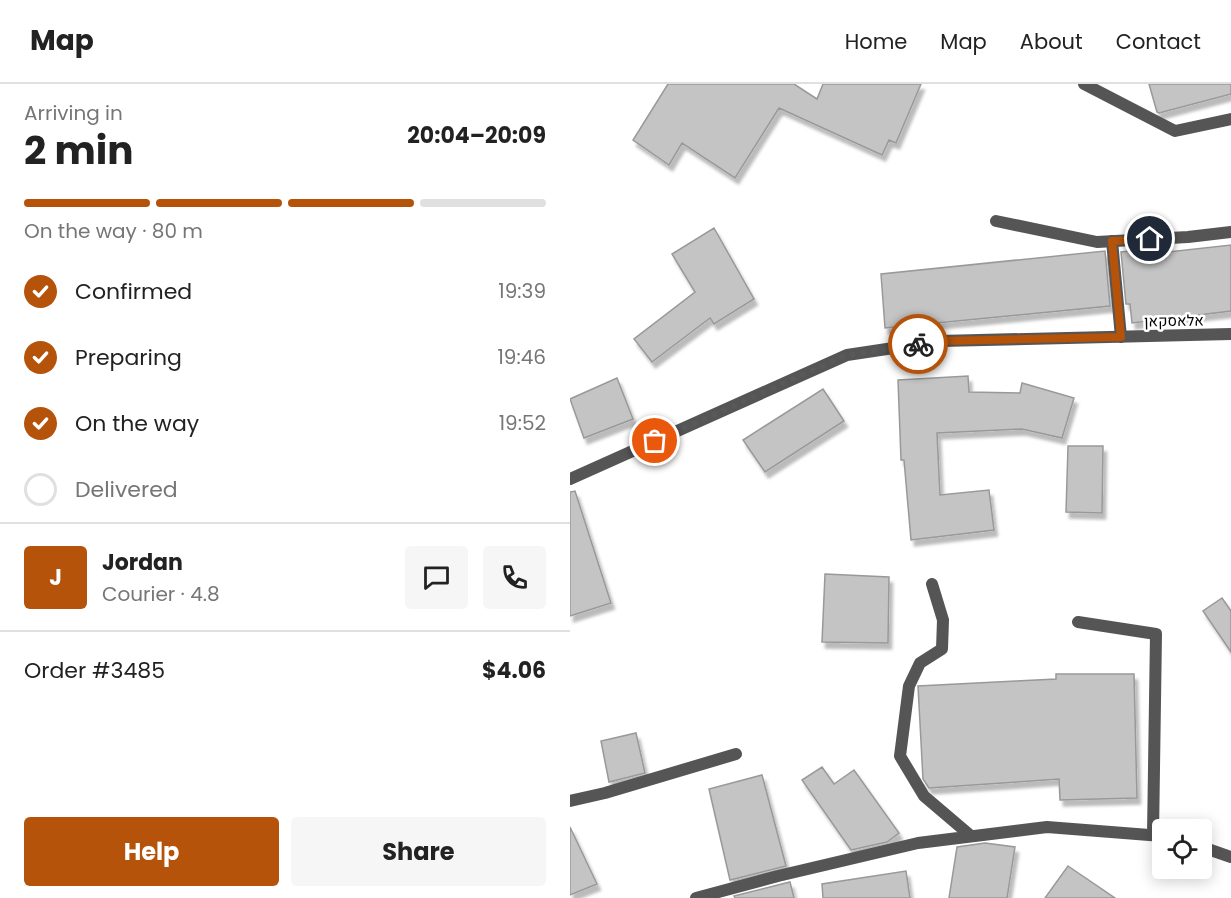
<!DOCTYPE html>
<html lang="en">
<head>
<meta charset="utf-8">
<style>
  :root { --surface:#fff; --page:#f6f6f6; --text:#222; --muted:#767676; --line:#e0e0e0; --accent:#b45309 }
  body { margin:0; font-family:Poppins,Heebo,sans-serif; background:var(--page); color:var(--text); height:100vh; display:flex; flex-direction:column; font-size:22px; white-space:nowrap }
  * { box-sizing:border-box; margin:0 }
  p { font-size:20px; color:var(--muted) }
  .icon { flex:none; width:33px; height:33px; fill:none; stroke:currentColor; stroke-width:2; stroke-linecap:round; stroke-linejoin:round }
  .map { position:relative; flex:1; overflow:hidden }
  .sheet { display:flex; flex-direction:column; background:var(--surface); width:570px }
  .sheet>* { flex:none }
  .buttons { position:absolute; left:582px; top:735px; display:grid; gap:12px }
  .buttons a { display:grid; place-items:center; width:60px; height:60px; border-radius:6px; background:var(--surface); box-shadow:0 3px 15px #0003; font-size:30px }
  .pin { position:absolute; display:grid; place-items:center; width:51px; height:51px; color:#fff; margin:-26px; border:3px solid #fff; border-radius:50%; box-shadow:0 2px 6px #0007 }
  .courier { position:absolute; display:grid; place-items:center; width:60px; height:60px; margin:-30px; border:4px solid #b45309; border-radius:50%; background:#fff; color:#222; box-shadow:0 2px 8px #0007 }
  .head em { font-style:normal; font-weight:700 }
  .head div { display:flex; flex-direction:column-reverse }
  .head { display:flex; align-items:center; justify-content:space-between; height:102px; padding:0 24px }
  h1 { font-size:39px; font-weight:700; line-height:45px }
  .bar { display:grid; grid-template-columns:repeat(4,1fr); gap:9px 6px; align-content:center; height:72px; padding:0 24px }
  .bar i { height:8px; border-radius:4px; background:var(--line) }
  .bar .on { background:var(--accent) }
  .bar p { grid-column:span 4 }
  .line { display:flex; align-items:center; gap:15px; padding:0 24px; border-top:2px solid var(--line) }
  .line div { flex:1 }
  .round { display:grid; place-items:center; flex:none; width:63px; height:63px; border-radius:6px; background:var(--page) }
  ol { padding:0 24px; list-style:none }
  li { display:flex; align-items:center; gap:18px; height:66px }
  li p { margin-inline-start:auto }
  li .icon { padding:6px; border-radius:50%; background:var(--accent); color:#fff; stroke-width:4 }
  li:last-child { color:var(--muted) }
  li i { width:33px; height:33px; border:3px solid var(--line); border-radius:50% }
  .primary-button { display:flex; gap:12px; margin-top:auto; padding:12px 24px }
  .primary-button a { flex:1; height:69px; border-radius:6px; background:var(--accent); color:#fff; font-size:24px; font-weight:700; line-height:69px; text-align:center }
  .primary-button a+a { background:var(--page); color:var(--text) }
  header { display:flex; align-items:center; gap:36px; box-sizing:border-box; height:84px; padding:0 30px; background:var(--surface); border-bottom:2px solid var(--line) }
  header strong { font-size:28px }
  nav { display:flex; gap:33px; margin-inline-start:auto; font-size:21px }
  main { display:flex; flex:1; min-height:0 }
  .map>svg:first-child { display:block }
</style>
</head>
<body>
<header>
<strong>Map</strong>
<nav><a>Home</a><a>Map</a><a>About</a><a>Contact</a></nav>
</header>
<main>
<section class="sheet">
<div class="head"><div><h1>2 min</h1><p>Arriving in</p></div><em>20:04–20:09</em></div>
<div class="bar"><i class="on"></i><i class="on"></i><i class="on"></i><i></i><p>On the way · 80 m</p></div>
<ol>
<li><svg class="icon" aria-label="check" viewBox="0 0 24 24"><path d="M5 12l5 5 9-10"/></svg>Confirmed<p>19:39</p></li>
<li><svg class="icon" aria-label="check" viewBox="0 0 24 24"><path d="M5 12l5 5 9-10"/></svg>Preparing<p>19:46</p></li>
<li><svg class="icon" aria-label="check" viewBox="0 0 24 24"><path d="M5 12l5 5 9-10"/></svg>On the way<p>19:52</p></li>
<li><i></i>Delivered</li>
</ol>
<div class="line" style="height:108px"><b class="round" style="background:var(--accent);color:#fff">J</b><div><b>Jordan</b><p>Courier · 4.8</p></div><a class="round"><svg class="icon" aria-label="chat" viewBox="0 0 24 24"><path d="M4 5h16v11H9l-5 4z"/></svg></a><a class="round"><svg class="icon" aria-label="phone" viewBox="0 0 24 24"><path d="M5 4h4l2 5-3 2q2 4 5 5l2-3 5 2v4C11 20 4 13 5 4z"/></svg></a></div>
<div class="line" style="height:78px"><div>Order #3485</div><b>$4.06</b></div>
<div class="primary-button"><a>Help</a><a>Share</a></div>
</section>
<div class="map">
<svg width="661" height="814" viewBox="0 0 661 814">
  <defs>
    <filter id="shadow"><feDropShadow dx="3.5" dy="6" stdDeviation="1.5" flood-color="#0004"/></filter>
  </defs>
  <rect width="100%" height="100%" fill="#fff"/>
  <!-- building -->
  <path fill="#c4c4c4" stroke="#999" stroke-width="1.5" filter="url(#shadow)" d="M 98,0 L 224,0 L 247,15 L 253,0 L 351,0 L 326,59 L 319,56 L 312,71 L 209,24 L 165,94 L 112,59 L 99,81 L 63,56 Z
    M 579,0 L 661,0 L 661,10 L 589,29 L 587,28 Z
    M 144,144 L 184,215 L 144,240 L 140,234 L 82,278 L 64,255 L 125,208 L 102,170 Z
    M 661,161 L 661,227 L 562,239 L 560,220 L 556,220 L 551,168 L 597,163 L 598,168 Z
    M 535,167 L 540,222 L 315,244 L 311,190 Z
    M 398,292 L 399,308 L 450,309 L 452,299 L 504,314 L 492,354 L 452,345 L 367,349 L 370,411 L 419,406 L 424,446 L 341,456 L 334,376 L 331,376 L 328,296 Z
    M 47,294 L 63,335 L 14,354 L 0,315 Z
    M 253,305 L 274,337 L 195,388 L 173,356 Z
    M 498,362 L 533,362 L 532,429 L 496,428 Z
    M 5,407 L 41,519 L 0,532 L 0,408 Z
    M 255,490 L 319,493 L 318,559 L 252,558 Z
    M 652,514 L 661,527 L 661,568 L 633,527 Z
    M 486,590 L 564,590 L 567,714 L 490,716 L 489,695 L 359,704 L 353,695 L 348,602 L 486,595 Z
    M 66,649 L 75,689 L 39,698 L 31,657 Z
    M 252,683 L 264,700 L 284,686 L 329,749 L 317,758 L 281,766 L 232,696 Z
    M 192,691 L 216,782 L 160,796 L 139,705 Z
    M 0,743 L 27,800 L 0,811 Z
    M 415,759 L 445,763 L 437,814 L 379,814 L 387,763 Z
    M 498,782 L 545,814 L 475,814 Z
    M 336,787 L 340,814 L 253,814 L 252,800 Z
    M 220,798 L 224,814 L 165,814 L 164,812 Z"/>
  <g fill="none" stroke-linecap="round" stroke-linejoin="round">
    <!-- service -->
    <path stroke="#555" stroke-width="12" d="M 542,157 L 551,253
      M 508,538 L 586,550 L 583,751
      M 0,717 L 35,709 L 166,670"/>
    <!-- minor -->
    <path stroke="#555" stroke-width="12" d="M 514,0 L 605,47 L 661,35
      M 426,137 L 527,158 L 618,153 L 661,148
      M 0,395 L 277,271 L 370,257 L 661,250
      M 362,500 L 373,536 L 372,565 L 350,579 L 339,602 L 330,672 L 354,712 L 401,752
      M 632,763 L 661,773
      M 126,814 L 208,792 L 348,759 L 477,743 L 592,752"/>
  </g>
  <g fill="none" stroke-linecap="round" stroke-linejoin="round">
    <!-- done -->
    <path stroke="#595959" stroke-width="6" stroke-dasharray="0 10.8" d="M 85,357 L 277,271 L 348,260"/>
    <!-- route -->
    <path stroke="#b45309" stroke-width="8" d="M 348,260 L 370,257 L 551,253 L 542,157 L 580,155"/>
  </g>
  <g text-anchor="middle" stroke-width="5" stroke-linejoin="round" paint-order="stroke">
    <!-- street labels -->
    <g font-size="15" fill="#000" stroke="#fff">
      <text transform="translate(604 237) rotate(-1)" y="5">אלאסקאן</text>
    </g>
  </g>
</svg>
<div class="buttons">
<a><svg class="icon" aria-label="locate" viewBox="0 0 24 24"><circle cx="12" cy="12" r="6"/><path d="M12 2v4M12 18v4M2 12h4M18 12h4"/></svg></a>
</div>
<div class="pin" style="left:85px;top:357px;background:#ea580c"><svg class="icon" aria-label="bag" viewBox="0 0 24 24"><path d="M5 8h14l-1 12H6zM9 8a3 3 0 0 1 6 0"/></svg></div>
<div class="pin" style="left:580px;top:155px;background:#1f2937"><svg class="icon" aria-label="home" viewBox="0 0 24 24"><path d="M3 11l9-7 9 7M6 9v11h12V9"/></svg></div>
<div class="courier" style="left:348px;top:260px"><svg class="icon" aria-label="bike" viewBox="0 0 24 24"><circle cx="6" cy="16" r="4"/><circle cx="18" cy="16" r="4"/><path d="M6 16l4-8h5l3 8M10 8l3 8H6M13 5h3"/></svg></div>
</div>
</main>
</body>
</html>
